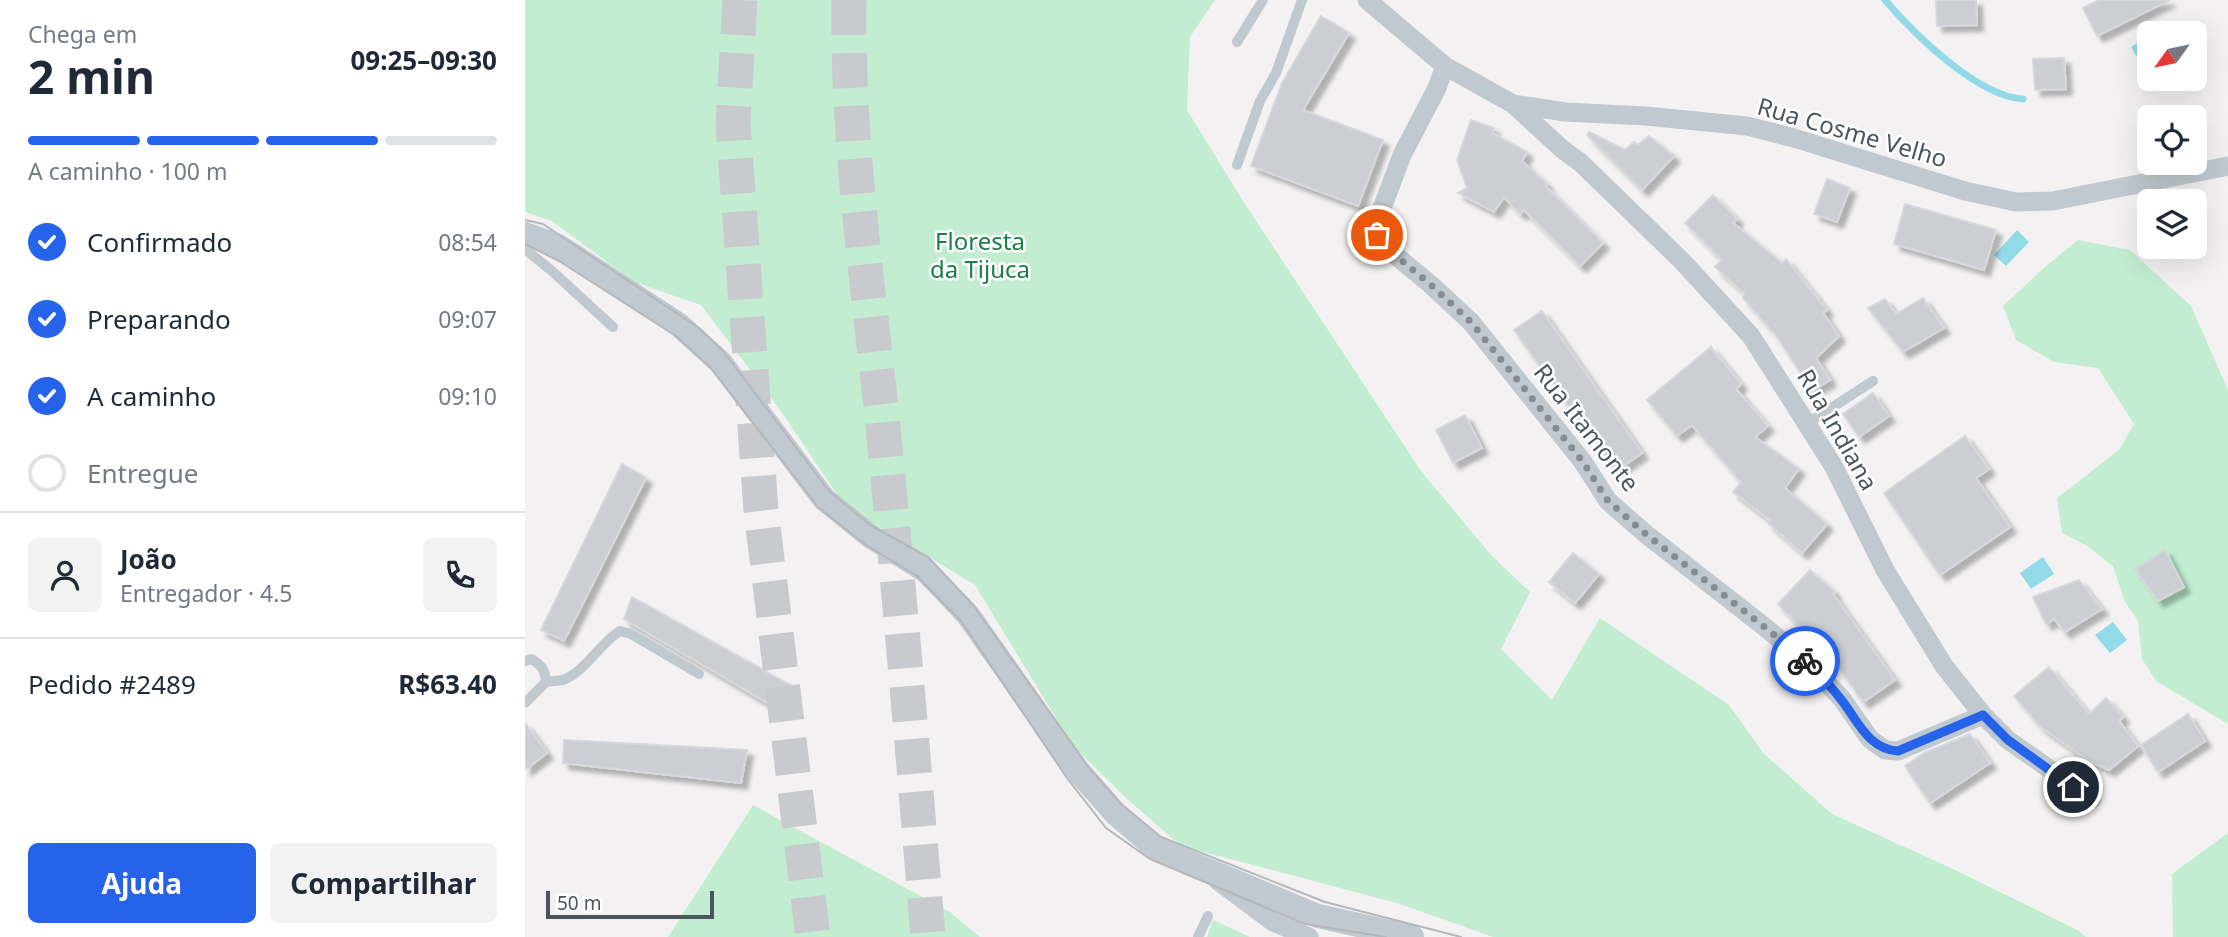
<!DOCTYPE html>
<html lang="pt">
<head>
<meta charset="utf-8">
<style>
  :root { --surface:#fff; --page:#f2f2f3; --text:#1f2937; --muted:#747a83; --line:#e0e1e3; --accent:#2563eb }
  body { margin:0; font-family:"Noto Sans",sans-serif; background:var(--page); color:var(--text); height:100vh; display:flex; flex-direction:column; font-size:26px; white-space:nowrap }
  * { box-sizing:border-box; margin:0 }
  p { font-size:23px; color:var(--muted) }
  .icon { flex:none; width:38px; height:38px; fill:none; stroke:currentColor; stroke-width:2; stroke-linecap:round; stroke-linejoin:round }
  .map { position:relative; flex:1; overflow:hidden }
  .side { display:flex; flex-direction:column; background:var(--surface); width:525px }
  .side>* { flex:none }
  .needle { width:46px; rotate:237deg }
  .buttons { position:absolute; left:1612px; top:21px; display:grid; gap:14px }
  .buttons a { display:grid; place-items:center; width:70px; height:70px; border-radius:10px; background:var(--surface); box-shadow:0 7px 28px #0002; font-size:35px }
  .scale { position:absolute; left:21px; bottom:18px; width:168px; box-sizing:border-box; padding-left:7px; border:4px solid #4a555e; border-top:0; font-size:19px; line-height:24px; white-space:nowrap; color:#4a555e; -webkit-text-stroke:5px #fff; paint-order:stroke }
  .pin { position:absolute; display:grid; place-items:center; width:60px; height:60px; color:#fff; margin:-30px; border:4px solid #fff; border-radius:50%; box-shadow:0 2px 7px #0007 }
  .courier { position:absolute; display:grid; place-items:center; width:70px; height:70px; margin:-35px; border:5px solid #2563eb; border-radius:50%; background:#fff; color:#222; box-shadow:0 2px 9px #0007 }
  .summary em { font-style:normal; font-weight:700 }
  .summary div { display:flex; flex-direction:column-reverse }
  .summary { display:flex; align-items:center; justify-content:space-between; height:119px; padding:0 28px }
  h1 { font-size:46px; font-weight:700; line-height:52px }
  .bar { display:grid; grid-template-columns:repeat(4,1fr); gap:10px 7px; align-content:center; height:84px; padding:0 28px }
  .bar i { height:9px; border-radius:5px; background:var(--line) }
  .bar .active { background:var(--accent) }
  .bar p { grid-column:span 4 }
  .line { display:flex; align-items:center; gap:18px; padding:0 28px; border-top:2px solid var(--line) }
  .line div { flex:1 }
  .round { display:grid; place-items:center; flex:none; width:74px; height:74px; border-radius:10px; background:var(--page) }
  ol { padding:0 28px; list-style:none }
  li { display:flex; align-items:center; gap:21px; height:77px }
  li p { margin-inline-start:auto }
  li .icon { padding:7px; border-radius:50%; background:var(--accent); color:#fff; stroke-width:4 }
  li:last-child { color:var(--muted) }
  li i { width:38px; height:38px; border:4px solid var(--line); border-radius:50% }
  .cta { display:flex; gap:14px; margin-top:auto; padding:14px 28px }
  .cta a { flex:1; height:80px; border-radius:10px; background:var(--accent); color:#fff; font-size:28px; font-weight:700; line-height:80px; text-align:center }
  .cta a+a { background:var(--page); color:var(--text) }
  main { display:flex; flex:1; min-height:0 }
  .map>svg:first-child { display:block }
</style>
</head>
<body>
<main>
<section class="side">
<div class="summary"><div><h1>2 min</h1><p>Chega em</p></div><em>09:25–09:30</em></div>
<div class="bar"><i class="active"></i><i class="active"></i><i class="active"></i><i></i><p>A caminho · 100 m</p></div>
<ol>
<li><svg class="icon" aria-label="check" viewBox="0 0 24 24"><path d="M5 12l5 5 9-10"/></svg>Confirmado<p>08:54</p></li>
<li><svg class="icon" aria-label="check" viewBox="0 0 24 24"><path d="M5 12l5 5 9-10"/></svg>Preparando<p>09:07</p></li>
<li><svg class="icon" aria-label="check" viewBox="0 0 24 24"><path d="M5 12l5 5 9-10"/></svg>A caminho<p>09:10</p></li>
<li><i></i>Entregue</li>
</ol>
<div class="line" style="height:126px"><a class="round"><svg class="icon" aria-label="person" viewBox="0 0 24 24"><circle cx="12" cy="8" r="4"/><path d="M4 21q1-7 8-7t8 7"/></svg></a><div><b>João</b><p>Entregador · 4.5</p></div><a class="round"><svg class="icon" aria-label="phone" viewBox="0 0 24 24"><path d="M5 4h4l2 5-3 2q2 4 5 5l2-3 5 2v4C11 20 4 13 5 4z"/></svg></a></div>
<div class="line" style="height:91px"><div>Pedido #2489</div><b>R$63.40</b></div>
<div class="cta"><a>Ajuda</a><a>Compartilhar</a></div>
</section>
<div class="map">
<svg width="1703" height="937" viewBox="0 0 1703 937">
  <defs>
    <filter id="shadow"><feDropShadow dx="6" dy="6" stdDeviation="2" flood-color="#0004"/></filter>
  </defs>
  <rect width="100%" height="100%" fill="#f3f1f2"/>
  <!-- green -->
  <path fill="#c3edd1" d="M 0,0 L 690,0 L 665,37 L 662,110 L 718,201 L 896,471 L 966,555 L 1005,592 L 976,649 L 1027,700 L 1075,618 L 1204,705 L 1239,754 L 1307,814 L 1428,869 L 1554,931 L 1561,937 L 968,937 L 872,903 L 656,846 L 600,797 L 548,746 L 450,585 L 320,506 L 251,404 L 176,305 L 109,282 L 27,221 L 0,212 Z
    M 1553,240 L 1605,250 L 1666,306 L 1703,390 L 1703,724 L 1631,681 L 1617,659 L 1613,621 L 1600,602 L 1588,566 L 1562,546 L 1537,533 L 1532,498 L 1594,450 L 1609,424 L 1573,368 L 1529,362 L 1491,340 L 1478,306 L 1521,266 Z
    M 228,805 L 425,912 L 455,937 L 143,937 Z
    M 1703,833 L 1703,937 L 1648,937 L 1647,874 Z
    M 688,920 L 725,937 L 682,937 Z"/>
  <!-- water -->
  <path fill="#93dae8" d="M 1624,36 L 1624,59 L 1616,64 L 1606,47 Z
    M 1492,230 L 1504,242 L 1481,266 L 1469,255 Z
    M 1518,557 L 1529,574 L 1506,589 L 1495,573 Z
    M 1588,622 L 1602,640 L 1585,653 L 1570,635 Z"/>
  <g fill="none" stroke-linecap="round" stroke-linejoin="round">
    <!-- stream -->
    <path stroke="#93dae8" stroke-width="7" d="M 1360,0 C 1389,34 1452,96 1498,99"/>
  </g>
  <!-- building -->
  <path fill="#ccced3" stroke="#d6d8dc" stroke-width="2" filter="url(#shadow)" d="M 1411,0 L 1451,0 L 1452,25 L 1412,26 Z
    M 1574,0 L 1645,0 L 1572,36 L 1558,8 Z
    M 796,16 L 824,33 L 778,110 L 858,140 L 833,206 L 726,166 L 757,83 Z
    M 1539,58 L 1541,89 L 1510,90 L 1508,59 Z
    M 946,120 L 969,128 L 967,133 L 1002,152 L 997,161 L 1022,184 L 1020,186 L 1078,243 L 1055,266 L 999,210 L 995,214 L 979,197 L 969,212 L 933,193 L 942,188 L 932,160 Z
    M 1064,132 L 1100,150 L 1109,142 L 1113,145 L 1124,136 L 1149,156 L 1117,190 L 1062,135 Z
    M 1302,179 L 1325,188 L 1312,222 L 1289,214 Z
    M 1188,195 L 1212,219 L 1208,223 L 1257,263 L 1261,259 L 1302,310 L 1298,313 L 1314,336 L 1291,358 L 1305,380 L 1287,391 L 1251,335 L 1218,298 L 1219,293 L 1190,267 L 1197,260 L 1160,223 Z
    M 1380,204 L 1471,230 L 1459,270 L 1369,244 Z
    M 1398,298 L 1419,328 L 1378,352 L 1343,308 L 1360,299 L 1371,314 Z
    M 1017,311 L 1117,453 L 1091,471 L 1061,425 L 1058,427 L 989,330 Z
    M 1186,347 L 1216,384 L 1211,389 L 1243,426 L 1230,437 L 1274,469 L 1260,488 L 1302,524 L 1277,553 L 1243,523 L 1245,520 L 1208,492 L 1216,482 L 1167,425 L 1152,436 L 1122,400 Z
    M 1348,393 L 1364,416 L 1334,437 L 1318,414 Z
    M 940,415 L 957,448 L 928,463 L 911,430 Z
    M 1440,436 L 1464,469 L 1451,478 L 1485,527 L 1415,575 L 1359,493 Z
    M 97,464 L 121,478 L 39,641 L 16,630 Z
    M 1640,550 L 1659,587 L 1633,601 L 1610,569 Z
    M 1048,553 L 1074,574 L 1050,603 L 1024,582 Z
    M 1285,570 L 1310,592 L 1308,594 L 1370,680 L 1338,702 L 1285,627 L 1280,632 L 1253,604 Z
    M 1554,580 L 1577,609 L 1540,632 L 1529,619 L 1521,624 L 1508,597 Z
    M 107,597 L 267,686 L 253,709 L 99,619 Z
    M 1524,667 L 1564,714 L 1581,698 L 1598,717 L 1594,721 L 1613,746 L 1584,770 L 1564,761 L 1517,728 L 1489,696 Z
    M 1663,714 L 1680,741 L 1633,772 L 1616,745 Z
    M 0,723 L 22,753 L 0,770 Z
    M 1445,734 L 1465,763 L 1405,803 L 1380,766 L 1399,753 Z
    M 39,740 L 222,750 L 216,783 L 38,763 Z"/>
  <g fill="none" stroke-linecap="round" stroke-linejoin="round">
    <!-- motorway-tunnel -->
    <path stroke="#c9cacd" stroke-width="35" stroke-dasharray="35 18" stroke-linecap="butt" d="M 215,0 L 208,123 L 236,510 L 288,937
      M 324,0 C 322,139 342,278 357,416 C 374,590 389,763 403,937"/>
    <!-- service -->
    <path stroke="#c0c9cf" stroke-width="10" d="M 712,42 L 738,0
      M 712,165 L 735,101 L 751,73 L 777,0
      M 0,249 L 27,271 L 88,327
      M 1283,423 L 1348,381
      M 0,661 L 6,659 C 17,665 20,670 21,682 L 0,703
      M 21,682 C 26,681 33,681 38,680 C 59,673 75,643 95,631 L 106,634 L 174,674
      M 673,937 L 683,916"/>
    <!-- minor -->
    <path stroke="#c0c9cf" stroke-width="19" d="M 842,0 L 920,66 L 988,104 L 1040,112 L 1121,116 L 1222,126 L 1269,138 L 1440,191 L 1491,202 L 1528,201 L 1703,166
      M 920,66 L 912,88 L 877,155 L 851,224 L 852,235 L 859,246 L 905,284 L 946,322 L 1058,462 L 1083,501 L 1122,535 L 1241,628 L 1287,667 L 1317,699 L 1345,739 L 1360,750 L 1373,751 L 1458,715
      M 988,104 L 1037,149 L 1056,163 L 1157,261 L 1226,336 L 1309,467 L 1360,570 L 1419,666 L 1458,715 L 1483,740 L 1567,799
      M 693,881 L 748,922 L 784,937"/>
    <!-- tertiary -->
    <path stroke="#c0c9cf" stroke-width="24" d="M 0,234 L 31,245 L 52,258 L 153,324 L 196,363 L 299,499 L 345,536 L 401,571 L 443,615 L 553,771 L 591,814 L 632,849 L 793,916 L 887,937"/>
    <!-- tram -->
    <path stroke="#b4b7bb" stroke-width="2" d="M 0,220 L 18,224 L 174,328 L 198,351 L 304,491 L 345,525 L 403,557 L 448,605 L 562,765 L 595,803 L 636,837 L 800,902 L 936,937
      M 0,244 L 34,261 L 151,336 L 185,367 L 293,507 L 341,545 L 392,576 L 436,621 L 542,778 L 581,828 L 625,859 L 780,924 L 861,937"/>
  </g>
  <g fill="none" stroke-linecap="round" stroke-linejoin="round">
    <!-- done -->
    <path stroke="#858c92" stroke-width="7" stroke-dasharray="0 12.6" d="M 852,235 L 859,246 L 905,284 L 946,322 L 1058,462 L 1083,501 L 1122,535 L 1241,628 L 1280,661"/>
    <!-- route -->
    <path stroke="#2563eb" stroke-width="9" d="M 1280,661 C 1293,673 1307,687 1318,702 C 1334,723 1344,749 1373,751 L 1458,715 L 1483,740 L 1548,787"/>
  </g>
  <g text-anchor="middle" stroke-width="5" stroke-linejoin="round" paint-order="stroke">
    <!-- street labels -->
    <g font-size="24" fill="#4a555e" stroke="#fff">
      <text transform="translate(1327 133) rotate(16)" y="8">Rua Cosme Velho</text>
      <text transform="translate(1061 428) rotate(52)" y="8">Rua Itamonte</text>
      <text transform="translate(1312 430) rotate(60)" y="8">Rua Indiana</text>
    </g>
    <!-- park labels -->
    <g font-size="24" fill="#1d7d48" stroke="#fff">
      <text x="455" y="250">Floresta<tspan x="455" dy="28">da Tijuca</tspan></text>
    </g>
  </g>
</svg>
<div class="buttons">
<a><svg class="needle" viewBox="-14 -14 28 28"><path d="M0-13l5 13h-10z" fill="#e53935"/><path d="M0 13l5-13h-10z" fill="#747a83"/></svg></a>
<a><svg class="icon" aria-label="locate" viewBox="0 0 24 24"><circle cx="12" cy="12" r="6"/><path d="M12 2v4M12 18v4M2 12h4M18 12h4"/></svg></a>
<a><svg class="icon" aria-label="layers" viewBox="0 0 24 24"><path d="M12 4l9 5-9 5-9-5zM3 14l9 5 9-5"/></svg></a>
</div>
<div class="scale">50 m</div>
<div class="pin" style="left:852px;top:235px;background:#ea580c"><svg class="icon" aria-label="bag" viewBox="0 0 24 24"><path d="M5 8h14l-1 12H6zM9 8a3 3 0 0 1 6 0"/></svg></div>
<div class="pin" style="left:1548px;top:787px;background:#1f2937"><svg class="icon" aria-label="home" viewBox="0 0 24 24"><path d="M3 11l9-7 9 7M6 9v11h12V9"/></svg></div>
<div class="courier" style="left:1280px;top:661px"><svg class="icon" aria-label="bike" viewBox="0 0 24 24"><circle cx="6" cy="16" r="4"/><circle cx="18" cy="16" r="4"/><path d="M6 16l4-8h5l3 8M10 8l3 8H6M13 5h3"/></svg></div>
</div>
</main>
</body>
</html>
